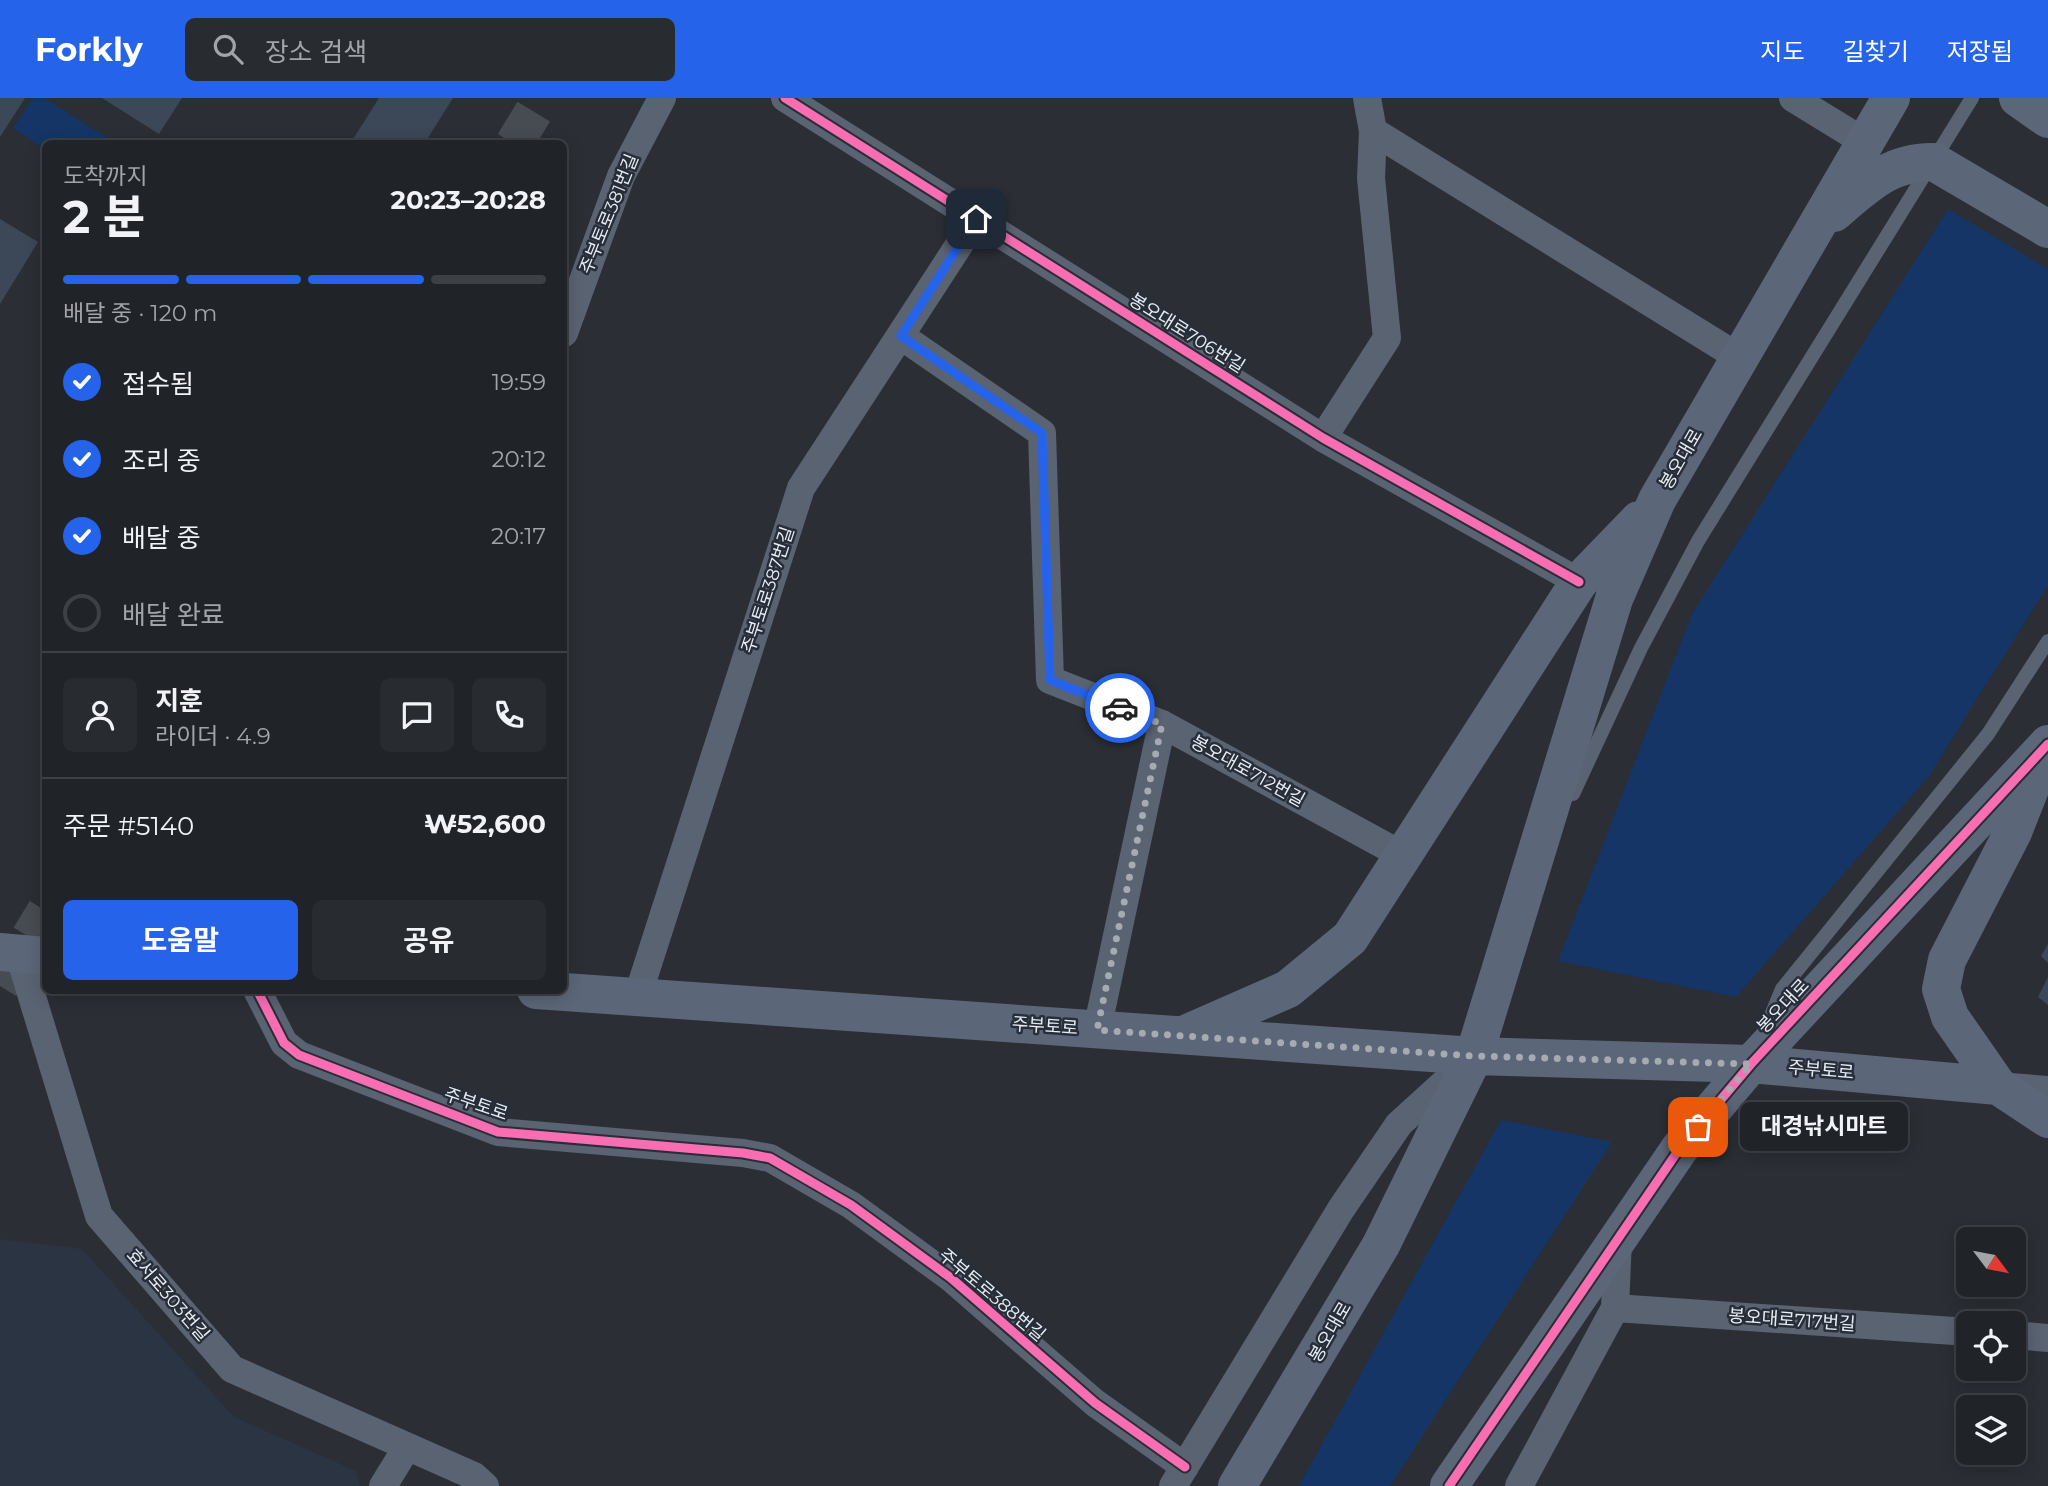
<!DOCTYPE html>
<html lang="ko">
<head>
<meta charset="utf-8">
<style>
  :root { --surface:#202328; --page:#282b30; --text:#f1f3f6; --muted:#a2a4a8; --line:#3d4045; --accent:#2563eb }
  body { margin:0; font-family:Montserrat,"Noto Sans KR",sans-serif; background:var(--page); color:var(--text); height:100vh; display:flex; flex-direction:column; font-size:26px; white-space:nowrap }
  * { box-sizing:border-box; margin:0 }
  p { font-size:23px; color:var(--muted) }
  .icon { flex:none; width:38px; height:38px; fill:none; stroke:currentColor; stroke-width:2; stroke-linecap:round; stroke-linejoin:round }
  .map { position:relative; flex:1; overflow:hidden }
  .drawer { position:absolute; left:42px; top:42px; width:525px; height:854px; display:flex; flex-direction:column; background:var(--surface); border-radius:10px; box-shadow:0 4px 18px #0003,0 0 0 2px var(--line) }
  .drawer>* { flex:none }
  .needle { width:46px; rotate:122deg }
  .controls { position:absolute; left:1956px; top:1129px; display:grid; gap:14px }
  .controls a { display:grid; place-items:center; width:70px; height:70px; border-radius:10px; background:var(--surface); box-shadow:0 4px 18px #0003,0 0 0 2px var(--line); font-size:35px }
  .pin { position:absolute; display:grid; place-items:center; width:60px; height:60px; color:#fff; margin:-30px; border-radius:14px; box-shadow:0 4px 10px #0006 }
  .courier { position:absolute; display:grid; place-items:center; width:70px; height:70px; margin:-35px; border:5px solid #2563eb; border-radius:50%; background:#fff; color:#222; box-shadow:0 2px 9px #0007 }
  .bubble { position:absolute; height:49px; border-radius:10px; background:var(--surface); box-shadow:0 4px 18px #0003,0 0 0 2px var(--line); font-size:23px; font-weight:700; line-height:49px; text-align:center }
  .summary em { font-style:normal; font-weight:700 }
  .summary div { display:flex; flex-direction:column-reverse }
  .summary { display:flex; align-items:center; justify-content:space-between; height:119px; padding:0 21px }
  h1 { font-size:46px; font-weight:700; line-height:52px }
  .bar { display:grid; grid-template-columns:repeat(4,1fr); gap:10px 7px; align-content:center; height:84px; padding:0 21px }
  .bar i { height:9px; border-radius:5px; background:var(--line) }
  .bar .selected { background:var(--accent) }
  .bar p { grid-column:span 4 }
  .line { display:flex; align-items:center; gap:18px; padding:0 21px; border-top:2px solid var(--line) }
  .line div { flex:1 }
  .round { display:grid; place-items:center; flex:none; width:74px; height:74px; border-radius:10px; background:var(--page) }
  ol { padding:0 21px; list-style:none }
  li { display:flex; align-items:center; gap:21px; height:77px }
  li p { margin-inline-start:auto }
  li .icon { padding:7px; border-radius:50%; background:var(--accent); color:#fff; stroke-width:4 }
  li:last-child { color:var(--muted) }
  li i { width:38px; height:38px; border:4px solid var(--line); border-radius:50% }
  .cta { display:flex; gap:14px; margin-top:auto; padding:14px 21px }
  .cta a { flex:1; height:80px; border-radius:10px; background:var(--accent); color:#fff; font-size:28px; font-weight:700; line-height:80px; text-align:center }
  .cta a+a { background:var(--page); color:var(--text) }
  header { display:flex; align-items:center; gap:42px; box-sizing:border-box; height:98px; padding:0 35px; background:var(--accent); color:#fff }
  header strong { font-size:33px }
  nav { display:flex; gap:38px; margin-inline-start:auto; font-size:24px }
  .search { width:490px; height:63px; background:var(--page); display:flex; align-items:center; gap:18px; box-sizing:border-box; padding:0 24px; border-radius:10px; color:var(--muted); font-size:26px }
  .map>svg:first-child { display:block }
</style>
</head>
<body>
<header>
<strong>Forkly</strong>
<div class="search"><svg class="icon" aria-label="search" viewBox="0 0 24 24"><circle cx="10" cy="10" r="6"/><path d="M15 15l6 6"/></svg>장소 검색</div>
<nav><a>지도</a><a>길찾기</a><a>저장됨</a></nav>
</header>
<div class="map">
<svg width="2048" height="1388" viewBox="0 0 2048 1388">
  <rect width="100%" height="100%" fill="#2b2f35"/>
  <!-- built -->
  <path fill="#2a3443" d="M 0,1141 L 82,1151 L 234,1319 L 356,1373 L 360,1388 L 0,1388 Z"/>
  <!-- green -->
  <path fill="#143565" d="M 33,0 L 44,0 L 116,45 L 46,46 L 45,66 L 38,62 L 45,51 L 13,30 Z
    M 1948,111 L 2048,171 L 2048,487 L 1929,678 L 1736,899 L 1558,863 L 1692,516 Z
    M 1501,1022 L 1612,1044 L 1390,1388 L 1299,1388 Z"/>
  <!-- building -->
  <path fill="#3c4757" d="M 0,0 L 25,0 L 0,39 Z
    M 102,0 L 182,0 L 159,36 Z
    M 379,0 L 453,0 L 424,46 L 350,46 Z
    M 0,121 L 38,144 L 0,206 Z
    M 2048,846 L 2048,865 L 2041,858 Z
    M 2048,879 L 2048,907 L 2038,899 Z"/>
  <g fill="none" stroke-linecap="round" stroke-linejoin="round">
    <!-- secondary-tunnel -->
    <path stroke="#474c52" stroke-width="38" stroke-dasharray="38 19" stroke-linecap="butt" d="M 514,46 L 542,0
      M 0,888 L 46,813"/>
    <!-- lane -->
    <path stroke="#5a6372" stroke-width="14" d="M 1573,696 L 1641,550 L 1698,443 L 1972,0
      M 1765,932 L 1782,891 L 1988,636 L 2048,543"/>
    <!-- street -->
    <path stroke="#5a6372" stroke-width="28" d="M 785,0 L 1323,340 L 1579,484
      M 1793,0 L 1863,43
      M 1373,33 L 1740,260
      M 564,235 L 621,78 L 662,0
      M 901,238 L 1042,335 L 1050,582 L 1162,626 L 1402,757
      M 1323,340 L 1387,240 L 1371,80 L 1373,33 L 1367,0
      M 19,856 L 99,1118 L 232,1271 L 474,1378 L 485,1388
      M 257,892 L 284,945 L 299,957 L 498,1034 L 743,1055 L 770,1060 L 851,1107 L 951,1180 L 1095,1305 L 1185,1369
      M 637,900 L 801,390 L 976,121
      M 1097,932 L 1162,626
      M 1998,988 L 2048,992
      M 1615,1210 L 1969,1234
      M 2014,1237 L 2048,1240
      M 383,1388 L 407,1349
      M 1173,1388 L 1341,1111 L 1399,1026 L 1464,967
      M 1519,1388 L 1615,1210 L 1618,1140"/>
    <!-- secondary -->
    <path stroke="#5b6678" stroke-width="38" d="M 2018,0 L 2048,21
      M 1834,115 C 1866,88 1890,63 1934,64 L 2048,131
      M 0,854 L 46,858
      M 536,892 L 1474,958 L 1751,966 L 1998,988 L 2048,1021
      M 1188,935 L 1288,891 L 1350,840 L 1579,484 L 1639,422
      M 1998,988 L 1950,919 L 1941,891 L 1947,862 L 2013,734 L 2039,668
      M 1237,1388 L 1381,1147 L 1474,958 L 1614,501 L 1657,402 L 1891,0
      M 1449,1388 L 1680,1050 L 1751,966 L 2048,646"/>
    <!-- cycleway casing -->
    <g stroke="#272e39" stroke-width="13">
      <path id="cycleway" d="M 785,0 L 1323,340 L 1579,484
        M 257,892 L 284,945 L 299,957 L 498,1034 L 743,1055 L 770,1060 L 851,1107 L 951,1180 L 1095,1305 L 1185,1369
        M 1449,1388 L 1680,1050 L 1751,966 L 2048,646"/>
    </g>
    <!-- cycleway -->
    <use href="#cycleway" stroke="#f96db3" stroke-width="9"/>
  </g>
  <g fill="none" stroke-linecap="round" stroke-linejoin="round">
    <!-- done -->
    <path stroke="#a6aab1" stroke-width="7" stroke-dasharray="0 12.6" d="M 1120,610 L 1162,626 L 1097,932 L 1474,958 L 1751,966 L 1698,1029"/>
    <!-- route -->
    <path stroke="#2563eb" stroke-width="9" d="M 976,121 L 901,238 L 1042,335 L 1050,582 L 1120,610"/>
  </g>
  <g text-anchor="middle" stroke-width="5" stroke-linejoin="round" paint-order="stroke">
    <!-- street labels -->
    <g font-size="18" fill="#e8edf4" stroke="#272e39">
      <text transform="translate(609 116) rotate(-68)" y="6">주부토로381번길</text>
      <text transform="translate(1187 235) rotate(32)" y="6">봉오대로706번길</text>
      <text transform="translate(1681 361) rotate(-60)" y="6">봉오대로</text>
      <text transform="translate(768 492) rotate(-72)" y="6">주부토로387번길</text>
      <text transform="translate(1248 673) rotate(29)" y="6">봉오대로712번길</text>
      <text transform="translate(1783 908) rotate(-47)" y="6">봉오대로</text>
      <text transform="translate(1045 928) rotate(4)" y="6">주부토로</text>
      <text transform="translate(1821 972) rotate(5)" y="6">주부토로</text>
      <text transform="translate(476 1006) rotate(19)" y="6">주부토로</text>
      <text transform="translate(168 1197) rotate(49)" y="6">효서로303번길</text>
      <text transform="translate(992 1197) rotate(40)" y="6">주부토로388번길</text>
      <text transform="translate(1792 1222) rotate(4)" y="6">봉오대로717번길</text>
      <text transform="translate(1330 1234) rotate(-60)" y="6">봉오대로</text>
    </g>
  </g>
</svg>
<div class="controls">
<a><svg class="needle" viewBox="-14 -14 28 28"><path d="M0-13l5 13h-10z" fill="#e53935"/><path d="M0 13l5-13h-10z" fill="#a2a4a8"/></svg></a>
<a><svg class="icon" aria-label="locate" viewBox="0 0 24 24"><circle cx="12" cy="12" r="6"/><path d="M12 2v4M12 18v4M2 12h4M18 12h4"/></svg></a>
<a><svg class="icon" aria-label="layers" viewBox="0 0 24 24"><path d="M12 4l9 5-9 5-9-5zM3 14l9 5 9-5"/></svg></a>
</div>
<div class="pin" style="left:1698px;top:1029px;background:#ea580c"><svg class="icon" aria-label="bag" viewBox="0 0 24 24"><path d="M5 8h14l-1 12H6zM9 8a3 3 0 0 1 6 0"/></svg></div>
<div class="pin" style="left:976px;top:121px;background:#1f2937"><svg class="icon" aria-label="home" viewBox="0 0 24 24"><path d="M3 11l9-7 9 7M6 9v11h12V9"/></svg></div>
<div class="courier" style="left:1120px;top:610px"><svg class="icon" aria-label="car" viewBox="0 0 24 24"><path d="M5 17H2v-5l4-1 3-4h7l3 4 3 1v5h-3M9 17h6M6 11h13"/><circle cx="7" cy="17" r="2"/><circle cx="17" cy="17" r="2"/></svg></div>
<div class="bubble" style="left:1740px;top:1004px;width:168px">대경낚시마트</div>
<section class="drawer">
<div class="summary"><div><h1>2 분</h1><p>도착까지</p></div><em>20:23–20:28</em></div>
<div class="bar"><i class="selected"></i><i class="selected"></i><i class="selected"></i><i></i><p>배달 중 · 120 m</p></div>
<ol>
<li><svg class="icon" aria-label="check" viewBox="0 0 24 24"><path d="M5 12l5 5 9-10"/></svg>접수됨<p>19:59</p></li>
<li><svg class="icon" aria-label="check" viewBox="0 0 24 24"><path d="M5 12l5 5 9-10"/></svg>조리 중<p>20:12</p></li>
<li><svg class="icon" aria-label="check" viewBox="0 0 24 24"><path d="M5 12l5 5 9-10"/></svg>배달 중<p>20:17</p></li>
<li><i></i>배달 완료</li>
</ol>
<div class="line" style="height:126px"><a class="round"><svg class="icon" aria-label="person" viewBox="0 0 24 24"><circle cx="12" cy="8" r="4"/><path d="M4 21q1-7 8-7t8 7"/></svg></a><div><b>지훈</b><p>라이더 · 4.9</p></div><a class="round"><svg class="icon" aria-label="chat" viewBox="0 0 24 24"><path d="M4 5h16v11H9l-5 4z"/></svg></a><a class="round"><svg class="icon" aria-label="phone" viewBox="0 0 24 24"><path d="M5 4h4l2 5-3 2q2 4 5 5l2-3 5 2v4C11 20 4 13 5 4z"/></svg></a></div>
<div class="line" style="height:91px"><div>주문 #5140</div><b>₩52,600</b></div>
<div class="cta"><a>도움말</a><a>공유</a></div>
</section>
</div>
</body>
</html>
